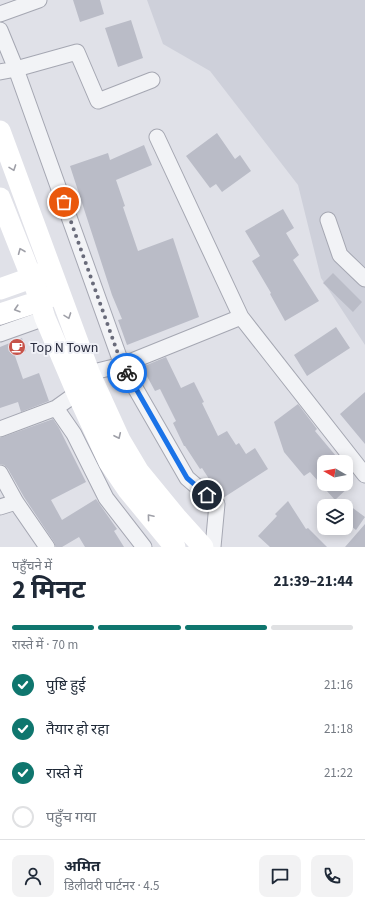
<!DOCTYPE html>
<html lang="hi">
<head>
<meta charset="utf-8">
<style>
  :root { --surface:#fff; --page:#f2f2f3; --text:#1f2937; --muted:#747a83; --line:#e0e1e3; --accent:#0f766e }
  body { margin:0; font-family:"Source Sans 3","Noto Sans Devanagari",sans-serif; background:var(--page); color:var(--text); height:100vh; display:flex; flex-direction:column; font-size:15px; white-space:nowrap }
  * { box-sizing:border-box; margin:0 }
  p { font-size:13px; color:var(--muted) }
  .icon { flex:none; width:22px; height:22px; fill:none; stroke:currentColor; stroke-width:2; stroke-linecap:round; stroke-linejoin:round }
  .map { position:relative; height:547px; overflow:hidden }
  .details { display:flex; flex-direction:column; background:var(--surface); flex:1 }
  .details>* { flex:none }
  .needle { width:26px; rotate:279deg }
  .tools { position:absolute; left:317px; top:455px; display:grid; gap:8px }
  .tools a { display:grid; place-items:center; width:36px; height:36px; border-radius:8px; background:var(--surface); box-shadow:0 2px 10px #0003; font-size:20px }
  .pin { position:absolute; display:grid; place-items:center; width:34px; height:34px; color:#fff; margin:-17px; border:2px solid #fff; border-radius:50%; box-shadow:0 1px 4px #0007 }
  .courier { position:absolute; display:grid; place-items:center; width:40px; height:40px; margin:-20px; border:3px solid #1a73e8; border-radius:50%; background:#fff; color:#222; box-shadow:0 1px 5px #0007 }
  .overview em { font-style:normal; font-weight:700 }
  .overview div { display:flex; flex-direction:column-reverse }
  .overview { display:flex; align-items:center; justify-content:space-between; height:68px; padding:0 12px }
  h1 { font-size:26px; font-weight:700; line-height:30px }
  .bar { display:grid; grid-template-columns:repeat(4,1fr); gap:6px 4px; align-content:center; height:48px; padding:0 12px }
  .bar i { height:5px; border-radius:3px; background:var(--line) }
  .bar .on { background:var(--accent) }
  .bar p { grid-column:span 4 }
  .line { display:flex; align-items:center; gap:10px; padding:0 12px; border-top:1px solid var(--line) }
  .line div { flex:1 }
  .round { display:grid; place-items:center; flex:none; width:42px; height:42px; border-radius:8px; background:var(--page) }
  ol { padding:0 12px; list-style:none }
  li { display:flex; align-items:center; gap:12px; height:44px }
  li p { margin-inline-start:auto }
  li .icon { padding:4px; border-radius:50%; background:var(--accent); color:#fff; stroke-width:4 }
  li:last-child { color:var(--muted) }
  li i { width:22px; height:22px; border:2px solid var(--line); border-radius:50% }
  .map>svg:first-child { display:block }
</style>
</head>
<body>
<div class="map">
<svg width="365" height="547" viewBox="0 0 365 547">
  <rect width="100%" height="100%" fill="#e0e1e8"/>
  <!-- built -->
  <path fill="#ced0da" d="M 147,0 L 365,0 L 365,345 L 321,278 L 298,185 L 210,71 L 163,44 Z"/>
  <!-- building -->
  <path fill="#babcc7" d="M 73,0 L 100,0 L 104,14 L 80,22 Z
    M 131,20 L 143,58 L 118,67 L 105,28 Z
    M 217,133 L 235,159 L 240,155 L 251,171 L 222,192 L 216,184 L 210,188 L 186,156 Z
    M 144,145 L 152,165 L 116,180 L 125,206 L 123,207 L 138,251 L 173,238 L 199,317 L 127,345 L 118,320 L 122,319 L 112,295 L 70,166 L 108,153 L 110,160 Z
    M 283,209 L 294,228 L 286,233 L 299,255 L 293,260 L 319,301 L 285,321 L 270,294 L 271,293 L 252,261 L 260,256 L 245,231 Z
    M 333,273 L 362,302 L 353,312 L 323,283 Z
    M 336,327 L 350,348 L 307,376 L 294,355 Z
    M 22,338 L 26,351 L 15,356 L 23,379 L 39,373 L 49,401 L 21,412 L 18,402 L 0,408 L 0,347 Z
    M 166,357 L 181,388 L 194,382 L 204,402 L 202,403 L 218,436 L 227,431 L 236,445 L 239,443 L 246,454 L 255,448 L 268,469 L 223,498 L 218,493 L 202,468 L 200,469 L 185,446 L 184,446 L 173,423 L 176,421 L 160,389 L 155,391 L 142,367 Z
    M 365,392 L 365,444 L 340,414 Z
    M 298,404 L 317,429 L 315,431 L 341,462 L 324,462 L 324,484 L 352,484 L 335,500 L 310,472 L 304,476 L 284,452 L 274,422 Z
    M 53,419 L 59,428 L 86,482 L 51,500 L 62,520 L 96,499 L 117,529 L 114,531 L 124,547 L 85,547 L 79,537 L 62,547 L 56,547 L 54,542 L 24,497 L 8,469 L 4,465 L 0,464 L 0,438 Z
    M 288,501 L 306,529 L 308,528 L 327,547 L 270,547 L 258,536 L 277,516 L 275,514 Z
    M 346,503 L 365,517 L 356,530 L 346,522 Z
    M 365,524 L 365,547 L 345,547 Z"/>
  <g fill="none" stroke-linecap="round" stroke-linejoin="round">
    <!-- street casing -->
    <g stroke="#a5a7b2" stroke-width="17">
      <path id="street" d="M 0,14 L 39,0
        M 0,30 L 16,69 L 122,365 L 187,478 L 217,504 L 213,547
        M 0,72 L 16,69 L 77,52 L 98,101 L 152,80
        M 157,137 L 241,317 L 365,475
        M 328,220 L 340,255 L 365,279
        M 0,334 L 45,318
        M 81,375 L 122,365 L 241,317
        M 56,408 L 74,434 L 106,498 L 144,547
        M 0,429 L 56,408 L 77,393
        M 0,473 L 16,502 L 47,547
        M 0,507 L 16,502"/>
    </g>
    <!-- street -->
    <use href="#street" stroke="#f2f3f6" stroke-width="15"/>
    <!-- secondary -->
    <path stroke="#fff" stroke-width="21" d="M 0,131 L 89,372 L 120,440 L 139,472 L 176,517 L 203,547
      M 0,198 L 36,289 L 45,318 L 77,393 L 109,462 L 128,490 L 175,547
      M 0,289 L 31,278 L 44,272
      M 0,314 L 40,301 L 52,296"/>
  </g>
  <!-- one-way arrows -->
  <defs><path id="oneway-chevron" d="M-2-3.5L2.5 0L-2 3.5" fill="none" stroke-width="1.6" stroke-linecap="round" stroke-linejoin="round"/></defs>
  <g stroke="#9fa0a8">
    <use href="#oneway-chevron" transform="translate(13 168) rotate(70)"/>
    <use href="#oneway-chevron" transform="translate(21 251) rotate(-112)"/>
    <use href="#oneway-chevron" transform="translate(17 309) rotate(163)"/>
    <use href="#oneway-chevron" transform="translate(68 316) rotate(70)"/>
    <use href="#oneway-chevron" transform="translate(118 436) rotate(65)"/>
    <use href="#oneway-chevron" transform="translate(150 517) rotate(-130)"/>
  </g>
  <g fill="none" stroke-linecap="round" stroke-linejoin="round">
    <!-- done -->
    <path stroke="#696b7a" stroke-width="4" stroke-dasharray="0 7.2" d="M 64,202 L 122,365 L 127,373"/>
    <!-- route -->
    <path stroke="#1a73e8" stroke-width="5" d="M 127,373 L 187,478 L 207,495"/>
  </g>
  <!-- icons -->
  <defs>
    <g id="cafe-disc" transform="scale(0.9)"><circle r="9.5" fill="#c7534a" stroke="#eff0f6"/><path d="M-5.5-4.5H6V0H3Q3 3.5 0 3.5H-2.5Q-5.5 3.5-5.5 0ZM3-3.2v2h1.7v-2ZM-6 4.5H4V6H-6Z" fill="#fff"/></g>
  </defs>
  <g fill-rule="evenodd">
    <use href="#cafe-disc" x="17" y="347"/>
  </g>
  <g text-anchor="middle" stroke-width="4" stroke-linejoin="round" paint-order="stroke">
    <!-- poi labels -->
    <g font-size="14" fill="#292c3e" stroke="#eff0f6" text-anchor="start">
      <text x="30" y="352">Top N Town</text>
    </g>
  </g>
</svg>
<div class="tools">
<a><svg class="needle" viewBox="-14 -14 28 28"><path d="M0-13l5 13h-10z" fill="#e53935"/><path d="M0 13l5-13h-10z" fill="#747a83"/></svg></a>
<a><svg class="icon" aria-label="layers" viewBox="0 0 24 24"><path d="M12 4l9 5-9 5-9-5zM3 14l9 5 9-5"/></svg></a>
</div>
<div class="pin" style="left:64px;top:202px;background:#ea580c"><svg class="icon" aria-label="bag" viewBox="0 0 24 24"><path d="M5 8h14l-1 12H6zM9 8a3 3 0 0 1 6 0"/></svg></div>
<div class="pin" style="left:207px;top:495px;background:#1f2937"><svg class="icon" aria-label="home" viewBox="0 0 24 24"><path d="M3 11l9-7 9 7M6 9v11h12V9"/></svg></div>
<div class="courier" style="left:127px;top:373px"><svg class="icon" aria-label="bike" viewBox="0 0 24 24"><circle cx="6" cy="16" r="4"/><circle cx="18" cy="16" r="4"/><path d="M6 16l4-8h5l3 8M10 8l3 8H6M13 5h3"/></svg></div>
</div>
<section class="details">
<div class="overview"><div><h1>2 मिनट</h1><p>पहुँचने में</p></div><em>21:39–21:44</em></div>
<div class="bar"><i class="on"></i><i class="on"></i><i class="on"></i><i></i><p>रास्ते में · 70 m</p></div>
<ol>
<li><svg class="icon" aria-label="check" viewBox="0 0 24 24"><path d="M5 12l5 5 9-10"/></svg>पुष्टि हुई<p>21:16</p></li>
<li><svg class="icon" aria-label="check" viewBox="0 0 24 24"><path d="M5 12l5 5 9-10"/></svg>तैयार हो रहा<p>21:18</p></li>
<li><svg class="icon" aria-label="check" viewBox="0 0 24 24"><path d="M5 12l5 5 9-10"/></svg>रास्ते में<p>21:22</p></li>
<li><i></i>पहुँच गया</li>
</ol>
<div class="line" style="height:72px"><a class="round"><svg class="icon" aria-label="person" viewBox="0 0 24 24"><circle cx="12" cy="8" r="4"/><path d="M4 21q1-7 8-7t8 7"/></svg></a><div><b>अमित</b><p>डिलीवरी पार्टनर · 4.5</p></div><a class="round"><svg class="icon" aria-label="chat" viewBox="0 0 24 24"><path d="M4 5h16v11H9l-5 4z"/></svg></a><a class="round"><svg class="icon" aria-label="phone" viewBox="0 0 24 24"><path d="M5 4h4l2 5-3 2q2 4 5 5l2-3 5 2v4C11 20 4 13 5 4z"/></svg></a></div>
</section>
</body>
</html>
